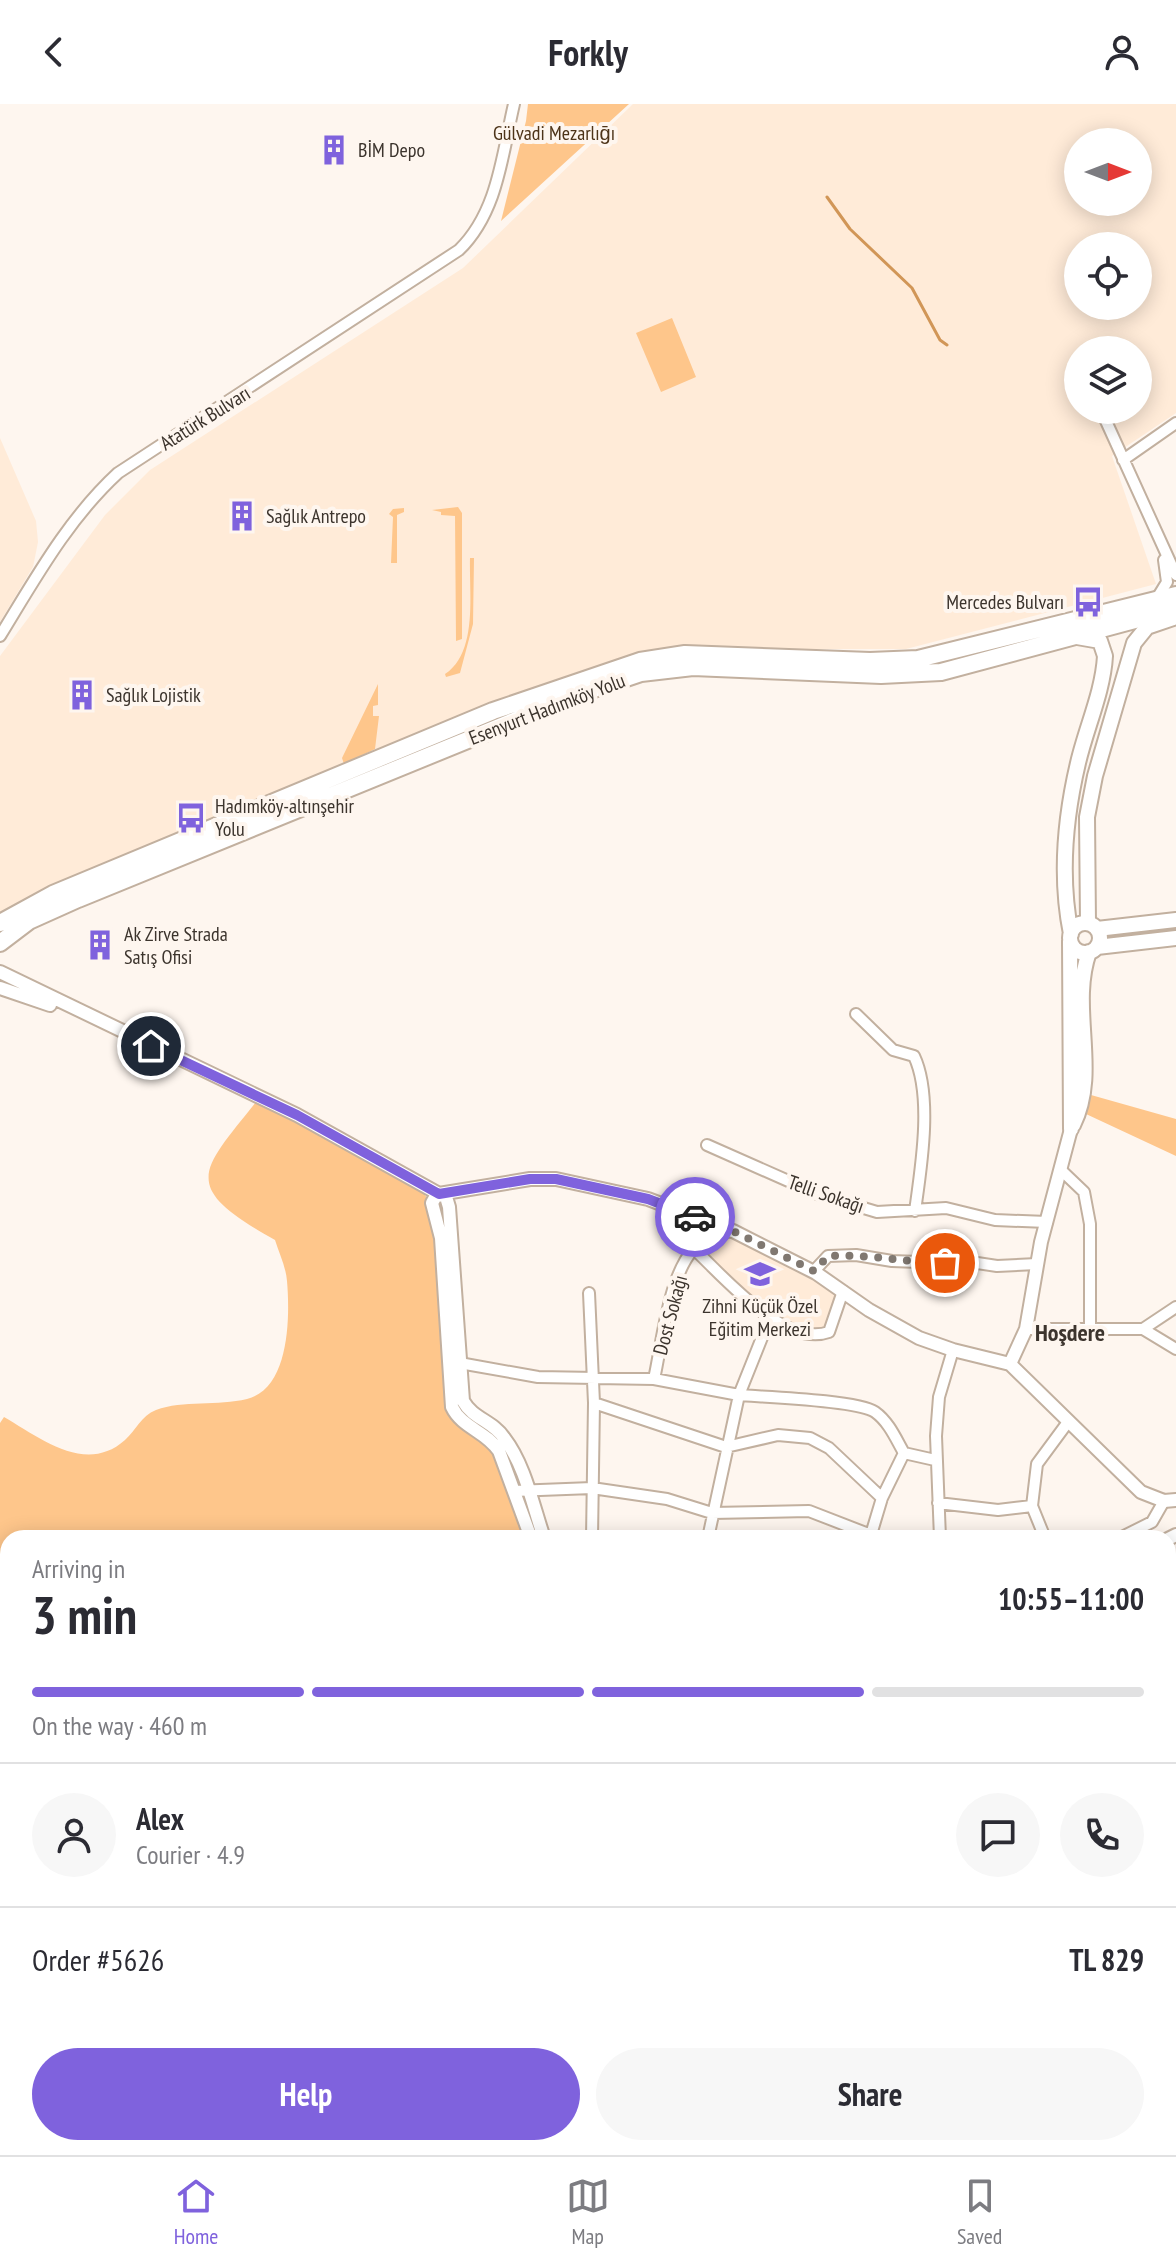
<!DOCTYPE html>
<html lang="en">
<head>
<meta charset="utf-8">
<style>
  :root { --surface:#fff; --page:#f7f7f7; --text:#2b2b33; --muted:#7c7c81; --line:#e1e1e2; --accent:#7f62dd }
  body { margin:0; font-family:"PT Sans Narrow",sans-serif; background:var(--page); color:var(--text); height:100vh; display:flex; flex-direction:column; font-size:30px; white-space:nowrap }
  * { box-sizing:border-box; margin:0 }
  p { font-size:26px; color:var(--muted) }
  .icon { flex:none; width:44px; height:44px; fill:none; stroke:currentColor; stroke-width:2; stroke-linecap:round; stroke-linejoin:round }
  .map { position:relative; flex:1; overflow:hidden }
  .panel { position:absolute; left:0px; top:1426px; width:1176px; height:626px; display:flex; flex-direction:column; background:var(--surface); border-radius:24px 24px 0 0; box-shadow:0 4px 20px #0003 }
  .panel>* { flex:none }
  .needle { width:52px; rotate:90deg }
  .fabs { position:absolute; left:1064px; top:24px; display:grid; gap:16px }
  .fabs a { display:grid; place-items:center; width:88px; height:88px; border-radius:50%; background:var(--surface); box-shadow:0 4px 20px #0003; font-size:40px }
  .pin { position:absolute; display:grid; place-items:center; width:68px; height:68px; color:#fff; margin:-34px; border:4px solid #fff; border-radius:50%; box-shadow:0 2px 8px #0007 }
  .courier { position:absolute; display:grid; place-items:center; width:80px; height:80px; margin:-40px; border:6px solid #7f62dd; border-radius:50%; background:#fff; color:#222; box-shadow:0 2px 10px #0007 }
  .headline em { font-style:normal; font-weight:700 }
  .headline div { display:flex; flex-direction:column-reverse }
  .headline { display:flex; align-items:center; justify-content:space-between; height:136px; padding:0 32px }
  h1 { font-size:52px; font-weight:700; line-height:60px }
  .bar { display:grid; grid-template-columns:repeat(4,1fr); gap:12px 8px; align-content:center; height:96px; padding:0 32px }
  .bar i { height:10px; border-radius:6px; background:var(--line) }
  .bar .on { background:var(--accent) }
  .bar p { grid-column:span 4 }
  .line { display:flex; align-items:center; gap:20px; padding:0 32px; border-top:2px solid var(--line) }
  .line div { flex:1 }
  .round { display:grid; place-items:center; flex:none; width:84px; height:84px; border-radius:42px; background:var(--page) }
  .cta { display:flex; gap:16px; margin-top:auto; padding:16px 32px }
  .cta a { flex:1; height:92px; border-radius:48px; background:var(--accent); color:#fff; font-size:32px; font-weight:700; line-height:92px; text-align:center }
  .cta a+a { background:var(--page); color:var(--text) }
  header { display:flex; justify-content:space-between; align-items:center; height:104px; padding:0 32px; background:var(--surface); font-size:36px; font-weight:700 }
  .tabs { display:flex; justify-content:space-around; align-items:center; height:112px; border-top:2px solid var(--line); background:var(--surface); font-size:22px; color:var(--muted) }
  .tabs a { display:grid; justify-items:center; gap:4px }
  .tabs .on { color:var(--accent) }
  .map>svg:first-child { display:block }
</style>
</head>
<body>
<header><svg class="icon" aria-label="back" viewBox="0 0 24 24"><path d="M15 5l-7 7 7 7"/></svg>Forkly<svg class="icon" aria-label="person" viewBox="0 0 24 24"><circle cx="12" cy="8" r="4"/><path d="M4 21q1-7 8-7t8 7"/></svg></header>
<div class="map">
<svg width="1176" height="2051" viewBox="0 0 1176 2051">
  <rect width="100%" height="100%" fill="#fef6ef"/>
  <!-- built -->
  <path fill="#ffebd8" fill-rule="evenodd" d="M 633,0 L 1176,0 L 1176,309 L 1112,352 L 1156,480 L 906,545 L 660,545 L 449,617 L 156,737 L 0,813 L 0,552 L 105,411 L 150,366 L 463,164 ZM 1078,38 L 1138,38 L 1138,98 L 1078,98 ZM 1078,142 L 1138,142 L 1138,202 L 1078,202 ZM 1078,246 L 1138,246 L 1138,306 L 1078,306 Z
    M 0,334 L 36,417 L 38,438 L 33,463 L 0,518 Z
    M 731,1134 L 836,1188 L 839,1199 L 829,1228 L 819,1231 L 769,1216 L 700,1151 L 713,1139 Z"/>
  <!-- green -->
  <path fill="#fec68b" d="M 528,0 L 629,0 L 501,117 L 526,17 Z
    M 672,214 L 696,273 L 661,288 L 636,229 Z
    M 458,403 L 462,409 L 462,535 L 456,537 L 455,412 L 441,411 L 441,408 L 432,406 Z
    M 404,404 L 404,408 L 397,411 L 397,459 L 391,459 L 393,413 L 389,410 L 393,405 Z
    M 470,454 L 474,454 L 473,520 L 460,569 L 446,573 L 445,570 C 478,548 469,490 470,454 Z
    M 378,580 L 378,601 L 373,602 L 373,612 L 379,612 L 375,645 L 344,660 L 342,654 Z
    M 1091,991 L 1176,1015 L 1176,1052 L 1086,1010 Z
    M 260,993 L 412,1077 L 432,1099 L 452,1303 L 491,1336 L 527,1434 L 8,1434 L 8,1676 L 0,1669 L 0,1319 L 4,1313 C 40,1334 86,1371 125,1336 C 136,1326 141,1312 156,1306 C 183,1296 218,1302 247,1295 C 290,1284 290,1212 287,1177 C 286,1163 279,1149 275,1136 C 177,1081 201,1068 260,993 Z
    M 8,1906 L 8,2044 L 265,2044 L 172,2051 L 22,2051 L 0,2042 L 0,1910 Z"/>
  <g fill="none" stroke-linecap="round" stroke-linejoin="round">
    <!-- stream -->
    <path stroke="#d19657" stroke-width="3" d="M 827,93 L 850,125 L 912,184 L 940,236 L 947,241
      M 955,2044 L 959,2051"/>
    <!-- minor casing -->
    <g stroke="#c2b09f" stroke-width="14">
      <path id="minor" d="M 1101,306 L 1176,471
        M 1123,356 L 1176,319
        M 1156,496 L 1167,478 L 1164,456
        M 0,532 C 35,475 68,415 118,369 L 459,146 C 498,108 502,51 514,0
        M 856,910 L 893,946 L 914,952 C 933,992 921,1064 915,1107
        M 707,1041 L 820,1091 L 877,1108 L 946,1104 L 995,1116 L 1047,1118
        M 1062,1067 L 1084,1088 L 1090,1120 L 1090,1227
        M 694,1145 C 724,1173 784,1244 829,1228 L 843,1187
        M 814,1167 L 828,1152 L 856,1151 L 892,1157 L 945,1159 L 964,1157 L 997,1162 L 1037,1160
        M 589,1189 L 594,1299 L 592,1434
        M 769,1216 L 739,1291 C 765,1293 858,1296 875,1308 C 889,1318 896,1335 904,1349
        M 1026,1225 L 1143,1225 L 1176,1203
        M 1143,1225 L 1176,1245
        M 454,1258 L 538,1273 L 654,1275 L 739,1291 L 708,1434
        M 654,1275 C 663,1236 669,1153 708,1133 C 715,1129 725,1129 733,1127
        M 594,1299 L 726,1343 L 778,1331 L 810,1334 L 829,1344 L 882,1394
        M 514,1387 L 592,1384 L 667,1395 L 712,1409 L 809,1407 L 871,1431
        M 938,1399 L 998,1406 L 1032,1402 L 1037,1360 L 1068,1318
        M 1032,1402 L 1045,1434
        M 870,1434 L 882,1394 L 904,1349 L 935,1356
        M 940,1434 L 936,1332 L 939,1293 L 953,1246
        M 1120,1434 L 1152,1418 L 1164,1397
        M 1168,1543 L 1176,1565
        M 1168,1678 L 1176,1676
        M 1168,1828 L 1176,1832
        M 1168,2030 L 1176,2037
        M 280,2044 L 283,2051
        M 422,2044 L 426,2051
        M 538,2044 L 543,2051
        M 654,2044 L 659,2051
        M 779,2044 L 785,2051
        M 1095,2044 L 1125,2051"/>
    </g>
    <!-- tertiary casing -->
    <g stroke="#c2b09f" stroke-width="16">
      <path id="tertiary" d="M 0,868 L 297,1011 L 439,1090 L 530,1075 L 556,1075 L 648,1095 L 733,1127 L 816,1169 L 869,1206 L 919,1234 L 953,1246 L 1010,1260 L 1141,1388 L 1164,1397 L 1176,1396
        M 0,884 L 50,901
        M 1010,1260 L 1026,1225 L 1041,1138 L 1071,1025
        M 531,1434 L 499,1347 C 486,1327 462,1324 452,1303 L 441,1134 L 432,1099 L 437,1090 L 446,1093 L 449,1103 L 463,1297 C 473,1315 493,1317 504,1334 C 525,1361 533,1402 544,1434
        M 1168,1435 L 1176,1431
        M 0,1670 L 8,1677
        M 1168,1810 L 1176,1776
        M 0,1896 L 8,1892
        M 1131,2051 L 1133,2044"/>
    </g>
    <!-- secondary casing -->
    <g stroke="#c2b09f" stroke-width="18">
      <path id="secondary" d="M 1088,819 L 1087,713 L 1095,672 L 1134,539 L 1147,523 L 1176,513
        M1070 834a15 15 0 1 1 30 0a15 15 0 1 1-30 0Z
        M 1097,825 L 1176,816
        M 1071,830 C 1060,775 1065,714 1078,659 C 1086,624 1103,588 1105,552 L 1100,537 L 1077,533
        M 1070,837 L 1071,1025
        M 1097,843 L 1176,834
        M 1073,1021 C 1100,967 1069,904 1089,848"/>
    </g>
    <!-- primary casing -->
    <g stroke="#c2b09f" stroke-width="20">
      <path id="primary" d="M 0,819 L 53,790 L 493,607 L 640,557 L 685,550 L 870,557 L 918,555 L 1176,491
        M 0,839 L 29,817 L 78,795 L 585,588 L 641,569 L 693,563 L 881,571 L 941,568 L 1176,505"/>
    </g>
    <!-- minor -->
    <use href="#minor" stroke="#fff" stroke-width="10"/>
    <!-- tertiary -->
    <use href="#tertiary" stroke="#fff" stroke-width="12"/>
    <!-- secondary -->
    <use href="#secondary" stroke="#fff" stroke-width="14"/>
    <!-- primary -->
    <use href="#primary" stroke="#fff" stroke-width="16"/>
  </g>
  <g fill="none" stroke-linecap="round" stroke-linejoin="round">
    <!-- done -->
    <path stroke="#807871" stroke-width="8" stroke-dasharray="0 14.4" d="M 695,1113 L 733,1127 L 814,1167 L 828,1152 C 867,1150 906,1158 945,1159"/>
    <!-- route -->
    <path stroke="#7f62dd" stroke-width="10" d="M 151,942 L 297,1011 L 439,1090 L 530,1075 L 556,1075 L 648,1095 L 695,1113"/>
  </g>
  <!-- icons -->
  <defs>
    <g id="building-bare" transform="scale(2.4)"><path d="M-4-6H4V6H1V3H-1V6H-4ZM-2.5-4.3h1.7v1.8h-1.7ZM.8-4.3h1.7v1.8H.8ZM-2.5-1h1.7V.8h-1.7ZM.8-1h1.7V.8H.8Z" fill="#7f62dd" stroke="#fef6ef" stroke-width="2.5" paint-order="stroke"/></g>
    <g id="bus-bare" transform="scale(2.4)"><path d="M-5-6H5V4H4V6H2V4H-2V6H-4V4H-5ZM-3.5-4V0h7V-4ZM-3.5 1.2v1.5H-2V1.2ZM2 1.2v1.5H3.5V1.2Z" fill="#7f62dd" stroke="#fef6ef" stroke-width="2.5" paint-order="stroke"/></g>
    <g id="school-bare" transform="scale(2.4)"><path d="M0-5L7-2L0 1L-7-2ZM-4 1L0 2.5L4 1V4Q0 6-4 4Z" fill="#7f62dd" stroke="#fef6ef" stroke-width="2.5" paint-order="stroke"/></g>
  </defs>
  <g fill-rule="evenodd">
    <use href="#building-bare" x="334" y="46"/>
    <use href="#building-bare" x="242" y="412"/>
    <use href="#bus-bare" x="1088" y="498"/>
    <use href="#building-bare" x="82" y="591"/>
    <use href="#bus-bare" x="191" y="714"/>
    <use href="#building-bare" x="100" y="841"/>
    <use href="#school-bare" x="760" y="1170"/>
  </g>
  <g text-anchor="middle" stroke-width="8" stroke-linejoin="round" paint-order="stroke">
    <!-- park labels -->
    <g font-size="20" fill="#4d3419" stroke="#fef6ef">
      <text x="554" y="36">Gülvadi Mezarlıḡı</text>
    </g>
    <!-- poi labels -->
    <g font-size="20" fill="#3c342d" stroke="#fef6ef" text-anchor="start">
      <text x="358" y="53">BİM Depo</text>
      <text x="266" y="419">Sağlık Antrepo</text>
      <text x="1064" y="505" text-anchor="end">Mercedes Bulvarı</text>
      <text x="106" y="598">Sağlık Lojistik</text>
      <text x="215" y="709">Hadımköy-altınşehir<tspan x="215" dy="23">Yolu</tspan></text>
      <text x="124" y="837">Ak Zirve Strada<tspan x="124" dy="23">Satış Ofisi</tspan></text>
      <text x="760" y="1209" text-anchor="middle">Zihni Küçük Özel<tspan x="760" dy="23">Eğitim Merkezi</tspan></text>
    </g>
    <!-- street labels -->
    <g font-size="20" fill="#3c342d" stroke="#fef6ef">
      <text transform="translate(205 314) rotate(-32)" y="7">Atatürk Bulvarı</text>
      <text transform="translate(547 605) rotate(-21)" y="7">Esenyurt Hadımköy Yolu</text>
      <text transform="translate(826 1090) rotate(19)" y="7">Telli Sokağı</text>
      <text transform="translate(670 1211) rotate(-75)" y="7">Dost Sokağı</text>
    </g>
    <!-- quarter labels -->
    <g font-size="24" font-weight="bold" fill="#3c342d" stroke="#fef6ef">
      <text x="1070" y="1237">Hoşdere</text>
    </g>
  </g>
</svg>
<div class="fabs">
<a><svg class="needle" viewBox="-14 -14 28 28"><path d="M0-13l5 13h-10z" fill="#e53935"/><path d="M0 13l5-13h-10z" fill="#7c7c81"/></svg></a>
<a><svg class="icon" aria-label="locate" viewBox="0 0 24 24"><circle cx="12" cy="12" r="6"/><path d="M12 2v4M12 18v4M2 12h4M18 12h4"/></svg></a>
<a><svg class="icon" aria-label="layers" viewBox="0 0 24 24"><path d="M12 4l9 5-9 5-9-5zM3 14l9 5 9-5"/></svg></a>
</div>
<div class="pin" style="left:945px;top:1159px;background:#ea580c"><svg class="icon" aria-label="bag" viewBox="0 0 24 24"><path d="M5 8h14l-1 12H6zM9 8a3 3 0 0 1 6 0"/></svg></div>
<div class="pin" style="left:151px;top:942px;background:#1f2937"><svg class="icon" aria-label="home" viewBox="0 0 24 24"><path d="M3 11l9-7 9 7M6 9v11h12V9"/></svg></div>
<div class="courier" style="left:695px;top:1113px"><svg class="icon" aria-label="car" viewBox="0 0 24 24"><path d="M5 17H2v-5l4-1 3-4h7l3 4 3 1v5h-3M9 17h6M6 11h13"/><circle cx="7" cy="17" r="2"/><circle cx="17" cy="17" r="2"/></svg></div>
<section class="panel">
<div class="headline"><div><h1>3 min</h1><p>Arriving in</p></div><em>10:55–11:00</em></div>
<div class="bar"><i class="on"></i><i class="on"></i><i class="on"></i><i></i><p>On the way · 460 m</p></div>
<div class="line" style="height:144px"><a class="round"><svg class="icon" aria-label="person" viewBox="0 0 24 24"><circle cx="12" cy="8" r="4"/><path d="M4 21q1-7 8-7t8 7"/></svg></a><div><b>Alex</b><p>Courier · 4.9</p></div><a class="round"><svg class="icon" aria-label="chat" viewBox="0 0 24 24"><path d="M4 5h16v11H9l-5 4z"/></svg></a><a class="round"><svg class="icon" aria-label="phone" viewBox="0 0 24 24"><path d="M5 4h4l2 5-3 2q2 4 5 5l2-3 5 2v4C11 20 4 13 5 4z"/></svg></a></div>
<div class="line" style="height:104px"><div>Order #5626</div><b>TL 829</b></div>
<div class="cta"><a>Help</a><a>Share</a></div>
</section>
</div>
<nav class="tabs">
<a class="on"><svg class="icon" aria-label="home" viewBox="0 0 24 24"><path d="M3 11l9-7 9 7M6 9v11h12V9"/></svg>Home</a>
<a><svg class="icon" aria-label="map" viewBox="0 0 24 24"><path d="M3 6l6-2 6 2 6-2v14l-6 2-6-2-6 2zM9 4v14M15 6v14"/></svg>Map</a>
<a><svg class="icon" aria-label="saved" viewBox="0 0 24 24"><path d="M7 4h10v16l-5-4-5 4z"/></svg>Saved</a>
</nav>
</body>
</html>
